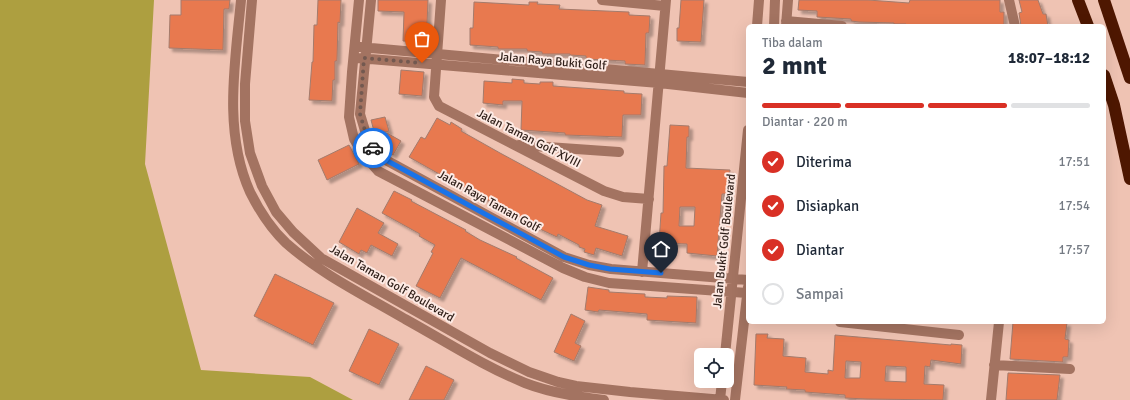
<!DOCTYPE html>
<html lang="id">
<head>
<meta charset="utf-8">
<style>
  :root { --surface:#fff; --page:#f2f2f3; --text:#1f2937; --muted:#747a83; --line:#e0e1e3; --accent:#d93025 }
  body { margin:0; font-family:Signika,sans-serif; background:var(--page); color:var(--text); height:100vh; display:flex; flex-direction:column; font-size:15px; white-space:nowrap }
  * { box-sizing:border-box; margin:0 }
  p { font-size:13px; color:var(--muted) }
  .icon { flex:none; width:22px; height:22px; fill:none; stroke:currentColor; stroke-width:2; stroke-linecap:round; stroke-linejoin:round }
  .map { position:relative; flex:1; overflow:hidden }
  .details { position:absolute; left:746px; top:24px; width:360px; height:300px; display:flex; flex-direction:column; background:var(--surface); border-radius:6px; box-shadow:0 4px 16px #0002 }
  .details>* { flex:none }
  .controls { position:absolute; left:694px; top:348px; display:grid; gap:8px }
  .controls a { display:grid; place-items:center; width:40px; height:40px; border-radius:6px; background:var(--surface); box-shadow:0 4px 16px #0002; font-size:20px }
  .pin { position:absolute; display:grid; place-items:center; width:34px; height:34px; color:#fff; margin:-41px -17px; border-radius:50% 50% 50% 0; rotate:-45deg; box-shadow:0 0 4px #0007 }
  .pin .icon { rotate:45deg }
  .courier { position:absolute; display:grid; place-items:center; width:40px; height:40px; margin:-20px; border:3px solid #1a73e8; border-radius:50%; background:#fff; color:#222; box-shadow:0 1px 5px #0007 }
  .summary em { font-style:normal; font-weight:700 }
  .summary div { display:flex; flex-direction:column-reverse }
  .summary { display:flex; align-items:center; justify-content:space-between; height:68px; padding:0 16px }
  h1 { font-size:26px; font-weight:700; line-height:30px }
  .bar { display:grid; grid-template-columns:repeat(4,1fr); gap:6px 4px; align-content:center; height:48px; padding:0 16px }
  .bar i { height:5px; border-radius:3px; background:var(--line) }
  .bar .selected { background:var(--accent) }
  .bar p { grid-column:span 4 }
  ol { padding:0 16px; list-style:none }
  li { display:flex; align-items:center; gap:12px; height:44px }
  li p { margin-inline-start:auto }
  li .icon { padding:4px; border-radius:50%; background:var(--accent); color:#fff; stroke-width:4 }
  li:last-child { color:var(--muted) }
  li i { width:22px; height:22px; border:2px solid var(--line); border-radius:50% }
  .map>svg:first-child { display:block }
</style>
</head>
<body>
<div class="map">
<svg width="1130" height="400" viewBox="0 0 1130 400">
  <defs>
    <filter id="shadow"><feDropShadow dx="3.5" dy="3.5" stdDeviation="1" flood-color="#0004"/></filter>
  </defs>
  <rect width="100%" height="100%" fill="#efc3b3"/>
  <!-- green -->
  <path fill="#ad9f40" d="M 0,0 L 154,0 L 145,164 L 201,370 L 310,377 L 353,400 L 0,400 Z"/>
  <!-- building -->
  <path fill="#e87950" stroke="#a37b6c" fill-rule="evenodd" filter="url(#shadow)" d="M 181,0 L 230,0 L 229,9 L 224,9 L 223,50 L 169,48 L 170,15 L 181,15 Z
    M 318,0 L 341,0 L 340,23 L 338,22 L 337,61 L 335,61 L 335,80 L 333,80 L 332,101 L 309,100 L 312,62 L 313,62 L 314,25 L 317,25 Z
    M 378,0 L 428,0 L 427,25 L 430,25 L 429,37 L 425,37 L 424,42 L 403,41 L 404,12 L 378,11 Z
    M 681,0 L 704,0 L 701,42 L 677,41 L 677,28 L 679,28 Z
    M 799,0 L 868,0 L 909,3 L 910,0 L 1000,0 L 1000,12 L 1004,12 L 1004,26 L 906,26 L 906,24 L 894,24 L 894,23 L 859,22 L 851,21 L 851,19 L 817,17 L 817,11 L 798,10 Z
    M 1019,0 L 1038,0 L 1043,14 L 1046,14 L 1048,26 L 1021,26 L 1019,13 L 1022,12 Z
    M 474,2 L 529,5 L 529,2 L 538,2 L 537,4 L 560,5 L 559,9 L 629,12 L 629,15 L 650,16 L 649,33 L 646,33 L 645,65 L 625,64 L 625,61 L 586,59 L 586,56 L 570,55 L 570,54 L 542,54 L 542,52 L 527,51 L 527,49 L 498,49 L 498,47 L 470,45 L 470,28 L 473,28 Z
    M 401,70 L 424,72 L 422,96 L 399,94 Z
    M 512,79 L 524,80 L 524,83 L 540,84 L 540,82 L 553,82 L 553,86 L 624,91 L 624,93 L 642,94 L 641,115 L 623,115 L 622,137 L 565,135 L 565,133 L 521,130 L 522,101 L 503,101 L 503,105 L 483,103 L 484,81 L 512,83 Z
    M 385,117 L 389,131 L 375,135 L 371,120 Z
    M 437,118 L 450,125 L 451,122 L 462,129 L 461,131 L 500,153 L 587,200 L 602,205 L 595,226 L 628,236 L 622,256 L 596,248 L 594,255 L 584,252 L 585,249 L 579,247 L 579,245 L 558,234 L 557,237 L 542,230 L 495,203 L 494,204 L 465,187 L 464,188 L 409,157 L 421,137 L 425,139 Z
    M 670,125 L 689,126 L 689,137 L 687,137 L 686,168 L 730,170 L 728,194 L 722,194 L 717,256 L 687,253 L 687,244 L 659,243 L 661,213 L 663,213 L 664,166 L 667,166 ZM 680,207 L 695,207 L 694,226 L 679,226 Z
    M 387,133 L 401,141 L 393,155 L 380,146 Z
    M 349,145 L 359,164 L 327,180 L 318,160 Z
    M 394,191 L 412,200 L 411,201 L 466,230 L 465,231 L 480,240 L 517,257 L 516,258 L 553,278 L 541,300 L 461,258 L 440,298 L 416,286 L 433,253 L 431,252 L 435,245 L 419,236 L 420,234 L 382,213 Z
    M 357,208 L 384,223 L 378,233 L 398,244 L 392,256 L 371,245 L 367,253 L 361,250 L 359,254 L 339,242 Z
    M 275,274 L 334,303 L 313,345 L 254,316 Z
    M 588,287 L 609,290 L 609,292 L 645,294 L 645,297 L 667,298 L 667,296 L 697,297 L 696,323 L 647,320 L 647,314 L 599,310 L 598,312 L 585,310 Z
    M 571,314 L 585,321 L 575,343 L 581,346 L 574,361 L 554,352 Z
    M 1013,322 L 1067,323 L 1065,339 L 1069,340 L 1068,357 L 1063,357 L 1063,362 L 1010,359 Z
    M 369,329 L 399,344 L 379,385 L 349,371 Z
    M 756,334 L 768,334 L 767,338 L 784,339 L 783,356 L 806,358 L 805,372 L 828,374 L 828,370 L 833,371 L 835,335 L 951,345 L 951,344 L 962,345 L 961,364 L 931,360 L 930,367 L 925,366 L 924,384 L 944,385 L 943,400 L 867,399 L 845,398 L 845,395 L 805,392 L 805,390 L 786,389 L 787,387 L 754,385 ZM 846,361 L 861,362 L 860,378 L 845,378 ZM 886,366 L 906,367 L 906,382 L 885,381 Z
    M 426,366 L 454,380 L 444,400 L 409,400 Z
    M 1008,373 L 1060,375 L 1057,400 L 1006,400 Z"/>
  <g fill="none" stroke-linecap="round" stroke-linejoin="round">
    <!-- minor -->
    <path stroke="#a37361" stroke-width="10" d="M 241,0 C 235,63 223,132 250,192 C 259,210 271,229 286,243 C 321,274 364,295 405,319 C 445,341 483,366 525,383 C 551,393 577,397 604,400
      M 252,0 L 245,84 L 245,121 L 250,153 L 262,186 L 276,212 L 293,232 L 321,258 L 490,353 L 529,372 L 558,382 L 576,386 L 630,392 L 724,400
      M 359,0 L 352,72 L 349,117 L 354,139 L 364,155 L 378,171 L 563,268 L 585,277 L 609,283 L 747,293
      M 371,0 L 360,114 L 366,134 L 374,149 L 384,159 L 564,257 L 589,265 L 611,269 L 748,280
      M 441,0 L 434,97 L 439,106 L 604,191 L 623,197 L 649,199
      M 602,0 L 665,6
      M 1009,0 L 1015,26
      M 786,21 L 842,26
      M 757,26 L 759,0
      M 774,26 L 775,0
      M 786,26 L 788,0
      M 360,47 L 748,82
      M 358,58 L 659,83 L 748,93
      M 519,145 L 619,152
      M 642,272 L 666,0
      M 840,322 L 959,335
      M 725,355 L 748,130
      M 994,365 L 1070,369
      M 720,400 L 722,381
      M 735,400 L 748,287
      M 991,400 L 999,322"/>
    <!-- highway -->
    <path stroke="#4e1701" stroke-width="12" d="M 1078,0 L 1088,26
      M 1104,0 L 1130,78
      M 1104,75 L 1114,105 L 1130,179"/>
  </g>
  <g fill="none" stroke-linecap="round" stroke-linejoin="round">
    <!-- done -->
    <path stroke="#735950" stroke-width="4" stroke-dasharray="0 7.2" d="M 373,148 L 366,134 L 360,114 L 364,58 L 422,63"/>
    <!-- route -->
    <path stroke="#1a73e8" stroke-width="5" d="M 373,148 L 384,159 L 564,257 L 589,265 L 610,269 L 661,273"/>
  </g>
  <g text-anchor="middle" stroke-width="4" stroke-linejoin="round" paint-order="stroke">
    <!-- street labels -->
    <g font-size="12" fill="#30201a" stroke="#fdeae4">
      <text transform="translate(552 61) rotate(5)" y="4">Jalan Raya Bukit Golf</text>
      <text transform="translate(529 138) rotate(27)" y="4">Jalan Taman Golf XVIII</text>
      <text transform="translate(489 201) rotate(29)" y="4">Jalan Raya Taman Golf</text>
      <text transform="translate(724 241) rotate(-84)" y="4">Jalan Bukit Golf Boulevard</text>
      <text transform="translate(392 283) rotate(30)" y="4">Jalan Taman Golf Boulevard</text>
    </g>
  </g>
</svg>
<div class="controls">
<a><svg class="icon" aria-label="locate" viewBox="0 0 24 24"><circle cx="12" cy="12" r="6"/><path d="M12 2v4M12 18v4M2 12h4M18 12h4"/></svg></a>
</div>
<div class="pin" style="left:422px;top:63px;background:#ea580c"><svg class="icon" aria-label="bag" viewBox="0 0 24 24"><path d="M5 8h14l-1 12H6zM9 8a3 3 0 0 1 6 0"/></svg></div>
<div class="pin" style="left:661px;top:273px;background:#1f2937"><svg class="icon" aria-label="home" viewBox="0 0 24 24"><path d="M3 11l9-7 9 7M6 9v11h12V9"/></svg></div>
<div class="courier" style="left:373px;top:148px"><svg class="icon" aria-label="car" viewBox="0 0 24 24"><path d="M5 17H2v-5l4-1 3-4h7l3 4 3 1v5h-3M9 17h6M6 11h13"/><circle cx="7" cy="17" r="2"/><circle cx="17" cy="17" r="2"/></svg></div>
<section class="details">
<div class="summary"><div><h1>2 mnt</h1><p>Tiba dalam</p></div><em>18:07–18:12</em></div>
<div class="bar"><i class="selected"></i><i class="selected"></i><i class="selected"></i><i></i><p>Diantar · 220 m</p></div>
<ol>
<li><svg class="icon" aria-label="check" viewBox="0 0 24 24"><path d="M5 12l5 5 9-10"/></svg>Diterima<p>17:51</p></li>
<li><svg class="icon" aria-label="check" viewBox="0 0 24 24"><path d="M5 12l5 5 9-10"/></svg>Disiapkan<p>17:54</p></li>
<li><svg class="icon" aria-label="check" viewBox="0 0 24 24"><path d="M5 12l5 5 9-10"/></svg>Diantar<p>17:57</p></li>
<li><i></i>Sampai</li>
</ol>
</section>
</div>
</body>
</html>
